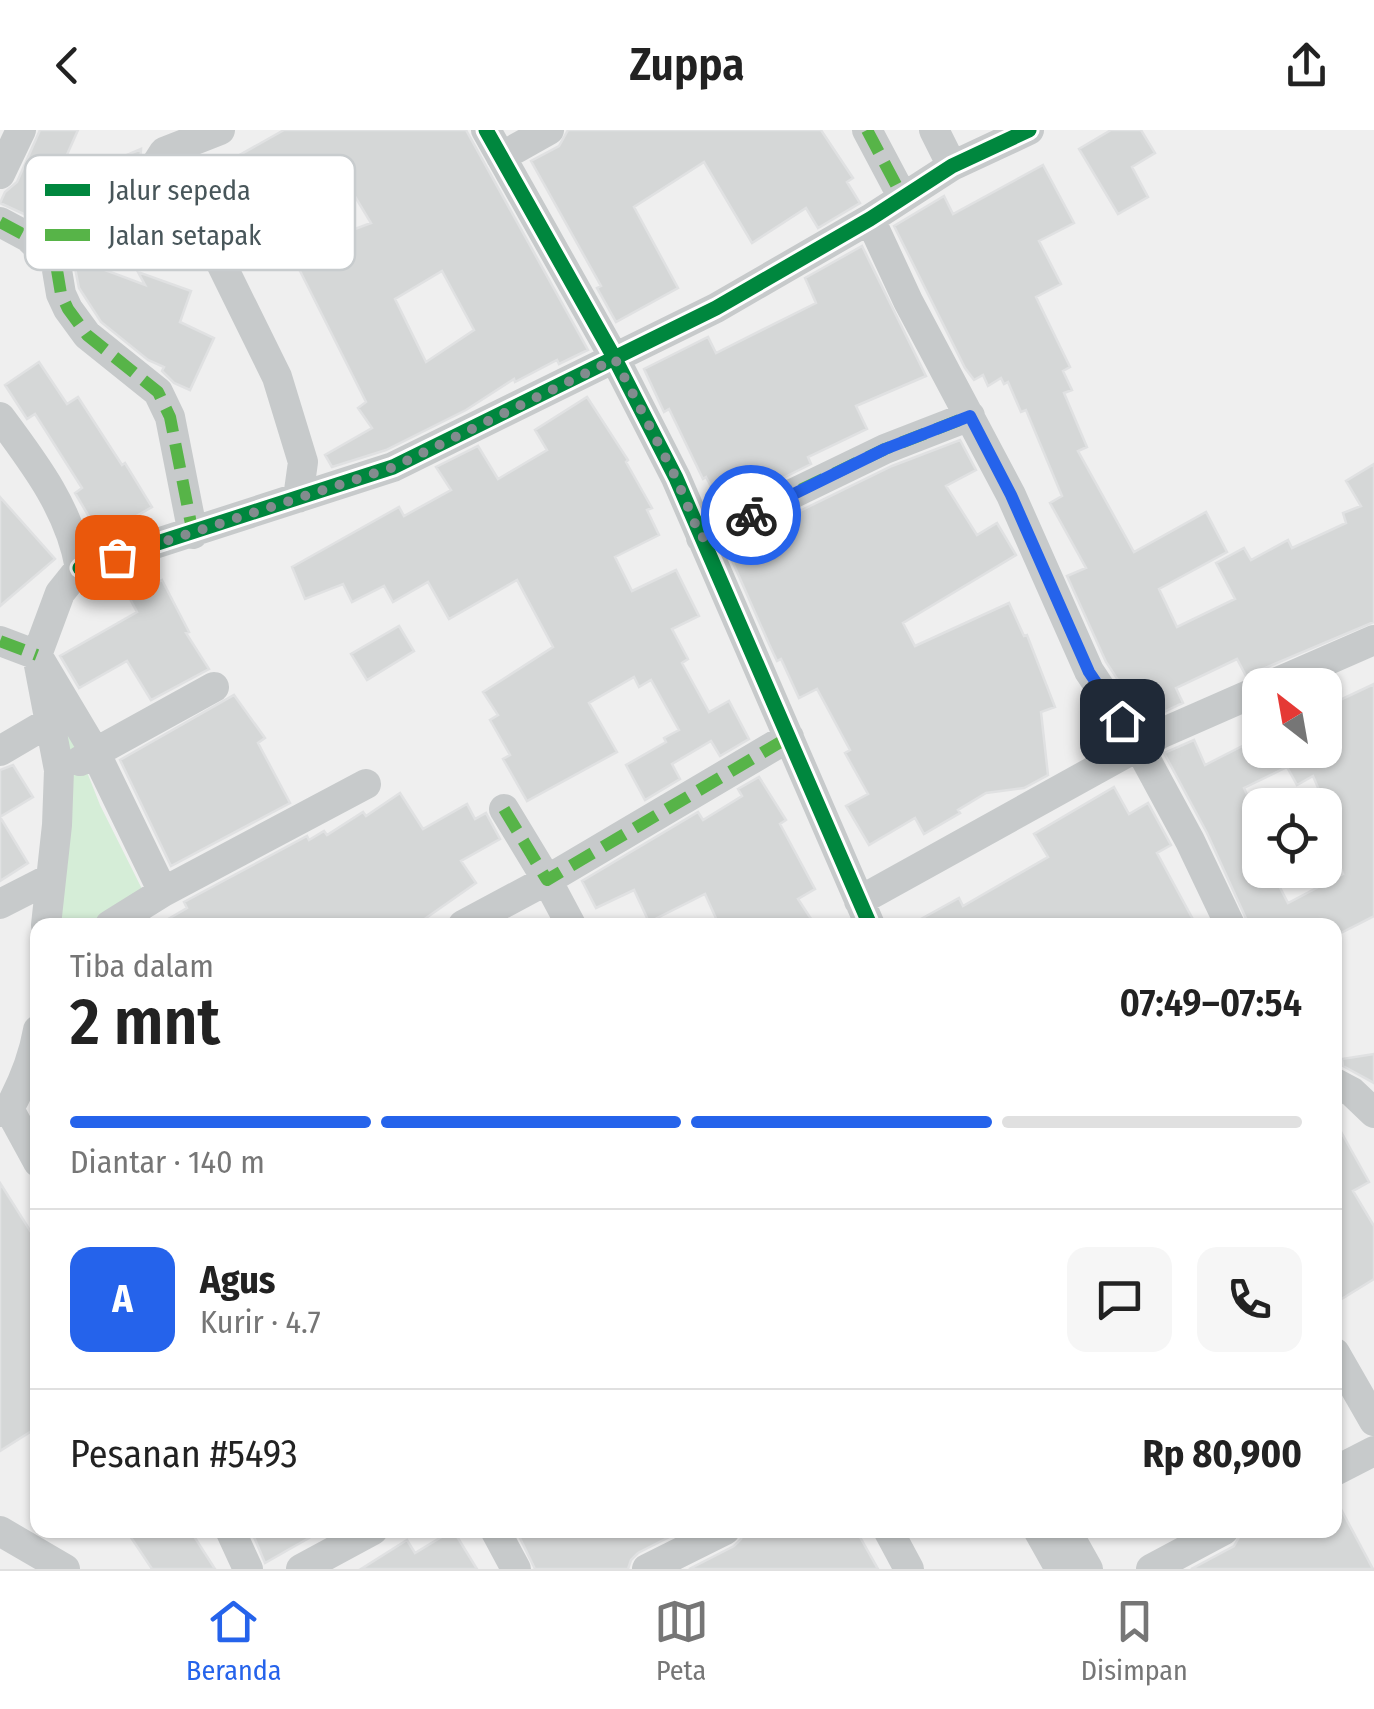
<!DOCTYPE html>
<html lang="id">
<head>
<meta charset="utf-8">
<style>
  :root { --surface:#fff; --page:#f6f6f6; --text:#222; --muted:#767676; --line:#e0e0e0; --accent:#2563eb }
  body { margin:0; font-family:"Fira Sans Condensed",sans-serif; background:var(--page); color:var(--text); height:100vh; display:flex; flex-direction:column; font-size:38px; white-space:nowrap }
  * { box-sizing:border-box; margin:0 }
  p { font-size:32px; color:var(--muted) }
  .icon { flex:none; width:55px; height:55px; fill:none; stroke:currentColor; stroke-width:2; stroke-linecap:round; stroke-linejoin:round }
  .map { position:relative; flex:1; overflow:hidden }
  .side { position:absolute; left:30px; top:788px; width:1312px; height:620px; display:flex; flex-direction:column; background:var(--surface); border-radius:20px; box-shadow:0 2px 8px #0004 }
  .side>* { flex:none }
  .needle { width:65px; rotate:329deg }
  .buttons { position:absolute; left:1242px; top:538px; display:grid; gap:20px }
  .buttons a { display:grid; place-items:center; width:100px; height:100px; border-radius:20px; background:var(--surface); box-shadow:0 2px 8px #0004; font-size:50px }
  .pin { position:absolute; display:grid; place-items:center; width:85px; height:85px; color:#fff; margin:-42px; border-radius:20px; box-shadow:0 5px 15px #0006 }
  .courier { position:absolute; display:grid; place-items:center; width:100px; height:100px; margin:-50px; border:8px solid #2563eb; border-radius:50%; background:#fff; color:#222; box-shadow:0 2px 12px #0007 }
  .head em { font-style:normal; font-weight:600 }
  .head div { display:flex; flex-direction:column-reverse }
  .head { display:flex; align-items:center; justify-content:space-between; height:170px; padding:0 40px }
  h1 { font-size:65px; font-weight:600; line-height:75px }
  .bar { display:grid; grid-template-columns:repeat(4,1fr); gap:15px 10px; align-content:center; height:120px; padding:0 40px }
  .bar i { height:12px; border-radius:8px; background:var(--line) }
  .bar .on { background:var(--accent) }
  .bar p { grid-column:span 4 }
  .line { display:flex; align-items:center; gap:25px; padding:0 40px; border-top:2px solid var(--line) }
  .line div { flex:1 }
  .round { display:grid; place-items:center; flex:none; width:105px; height:105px; border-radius:20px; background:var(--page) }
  header { display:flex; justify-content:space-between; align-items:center; height:130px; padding:0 40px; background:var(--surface); font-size:45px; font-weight:600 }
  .menu { display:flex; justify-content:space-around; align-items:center; height:140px; border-top:2px solid var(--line); background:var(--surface); font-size:28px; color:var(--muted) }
  .menu a { display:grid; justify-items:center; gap:5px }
  .menu .on { color:var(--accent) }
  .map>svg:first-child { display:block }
</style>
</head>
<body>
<header><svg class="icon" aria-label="back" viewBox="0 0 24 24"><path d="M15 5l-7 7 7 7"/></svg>Zuppa<svg class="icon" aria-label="share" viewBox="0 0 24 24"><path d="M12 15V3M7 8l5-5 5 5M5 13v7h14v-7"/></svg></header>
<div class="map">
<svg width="1374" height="1439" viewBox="0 0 1374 1439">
  <rect width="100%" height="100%" fill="#efefef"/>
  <!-- green -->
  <path fill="#d5edd7" d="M 57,599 L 74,609 L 100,675 L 145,765 L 97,795 L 49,795 Z"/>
  <!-- building -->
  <path fill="#d5d7d7" stroke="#e0e1e2" stroke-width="2.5" fill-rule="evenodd" d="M 40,0 L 78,0 L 53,56 L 96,38 L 59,109 L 37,90 L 0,73 L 5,62 L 17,52 Z
    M 284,0 L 466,0 L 588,220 L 559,234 L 557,230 L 515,252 L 514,249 L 466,280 L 386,320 L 332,337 L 325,325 L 372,298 L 358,278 L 366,272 L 297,135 L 294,137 L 266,81 L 249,90 L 244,80 L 216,95 L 200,92 L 186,55 ZM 339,40 L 371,93 L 315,114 L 293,68 ZM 442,141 L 474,200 L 426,232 L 395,169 Z
    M 568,0 L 821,0 L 853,48 L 847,52 L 860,73 L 818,98 L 806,78 L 752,113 L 704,32 L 634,77 L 678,158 L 616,192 L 597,158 L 601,156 L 531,31 L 559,16 Z
    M 1111,0 L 1141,0 L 1155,23 L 1132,37 L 1148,67 L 1118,84 L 1079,19 Z
    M 141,19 L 140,40 L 174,122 L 138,140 L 117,99 L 126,94 L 101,36 Z
    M 1043,35 L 1074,93 L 1039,111 L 1061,154 L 1036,167 L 1070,237 L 1063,241 L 1072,260 L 1064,263 L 1087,317 L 1078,321 L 1134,422 L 1206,382 L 1227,422 L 1159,459 L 1177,497 L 1235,469 L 1216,433 L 1244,418 L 1251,430 L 1288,410 L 1292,418 L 1346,393 L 1343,383 L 1361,376 L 1346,351 L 1374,334 L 1374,492 L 1246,546 L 1237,529 L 1176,558 L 1183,573 L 1145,591 L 1106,532 L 1067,446 L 1086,438 L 1050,373 L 1062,366 L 1026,280 L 1021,282 L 1008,252 L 1004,254 L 1001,248 L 988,256 L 983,245 L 974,250 L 965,238 L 894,96 L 944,66 L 953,84 Z
    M 862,116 L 926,246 L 856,276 L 867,299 L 808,327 L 811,334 L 773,353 L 770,346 L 720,373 L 706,347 L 703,349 L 669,279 L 664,282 L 644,239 L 708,207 L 716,223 L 816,173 L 805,148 Z
    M 73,128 L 145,155 L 138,142 L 191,161 L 180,192 L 214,208 L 190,260 L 174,253 L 162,241 L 164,237 L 148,230 L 101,192 L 79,158 Z
    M 39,232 L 67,274 L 78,267 L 122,335 L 125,333 L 152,377 L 101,407 L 75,363 L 82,358 L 35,284 L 27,289 L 5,255 Z
    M 587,267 L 628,330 L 626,332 L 652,378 L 647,380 L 659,405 L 615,427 L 632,461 L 676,440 L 699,486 L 672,499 L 688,529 L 682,533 L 709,582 L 729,571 L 749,609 L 720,626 L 711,611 L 672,634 L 680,649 L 645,670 L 626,635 L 666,612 L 664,608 L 679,600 L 651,550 L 639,557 L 634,547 L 589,573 L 617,622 L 527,671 L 503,629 L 510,625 L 490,590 L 498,585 L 483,562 L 553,517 L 517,450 L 449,489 L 428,452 L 393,472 L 384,456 L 352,472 L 343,454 L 305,469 L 292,437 L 399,377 L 404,386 L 451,360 L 436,337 L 478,316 L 498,349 L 547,320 L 535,300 Z
    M 960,310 L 976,340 L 946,356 L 977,405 L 997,393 L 1016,425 L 903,493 L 915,516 L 1009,473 L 1024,506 L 1027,505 L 1055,577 L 1041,582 L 1048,645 L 1024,658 L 986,663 L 958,680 L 960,683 L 924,704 L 915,688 L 869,715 L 846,676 L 868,664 L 845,623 L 850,620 L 817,559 L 799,568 L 781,529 L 777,531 L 769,514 L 726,417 L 892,336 Z
    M 0,367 L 55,429 L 0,476 Z
    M 162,450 L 189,502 L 186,503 L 209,539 L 151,570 L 127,531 L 79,558 L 60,526 L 137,482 L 129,467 Z
    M 399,496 L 414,521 L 367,550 L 351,524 Z
    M 1374,554 L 1374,786 L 1335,806 L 1335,795 L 1249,795 L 1207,703 L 1164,623 L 1194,610 L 1205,635 L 1260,607 L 1260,620 L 1325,620 L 1325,577 ZM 1287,637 L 1297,655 L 1313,646 L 1325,674 L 1325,701 L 1343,744 L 1288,773 L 1271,740 L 1260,740 L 1260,692 L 1244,658 Z
    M 234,565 L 265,608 L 258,613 L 290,673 L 171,736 L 120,630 Z
    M 13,635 L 33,667 L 0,687 L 28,733 L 0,751 L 0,640 Z
    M 759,647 L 786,690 L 780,694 L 815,759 L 798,769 L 815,795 L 719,795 L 705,764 L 649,792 L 634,760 L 596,778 L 582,751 L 698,682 L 703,690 L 742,666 L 738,659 Z
    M 1114,657 L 1129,684 L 1148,673 L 1171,715 L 1157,723 L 1196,795 L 910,795 L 959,768 L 963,776 L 1048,727 L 1034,704 Z
    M 400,663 L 423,699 L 467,674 L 475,689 L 486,683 L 500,709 L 461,731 L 476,753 L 416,795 L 158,795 L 187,778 L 184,772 L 307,706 L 309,710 L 324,701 L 327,705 L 363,682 L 366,686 Z
    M 1374,924 L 1374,953 L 1343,936 L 1342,929 Z
    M 1335,991 L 1369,1052 L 1353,1061 L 1374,1096 L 1374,1149 L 1335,1173 Z
    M 0,1053 L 38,1113 L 38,1297 L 0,1321 Z
    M 1335,1368 L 1373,1439 L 1191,1439 L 1234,1416 L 1243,1400 L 1335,1400 Z
    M 126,1400 L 190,1400 L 215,1439 L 152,1439 Z
    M 251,1400 L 323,1400 L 265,1433 Z
    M 453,1400 L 477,1439 L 361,1439 L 407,1410 L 415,1423 Z
    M 516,1400 L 683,1400 L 638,1423 L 631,1430 L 628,1439 L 535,1439 Z
    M 744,1400 L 856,1400 L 878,1439 L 689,1439 L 734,1416 L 741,1409 Z"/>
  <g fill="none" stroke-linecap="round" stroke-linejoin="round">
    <!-- street -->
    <path stroke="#c7cacb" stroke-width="30" d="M 220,0 L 164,22 L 157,33 L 187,110 L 191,113 L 206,110 L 212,115 L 277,247 L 303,332 L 298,368
      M 486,0 L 615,229 L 676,348 L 870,795
      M 867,0 L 902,66
      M 934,0 L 952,36
      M 501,27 L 549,0
      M 0,44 L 21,0
      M 870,89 L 908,171 L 1011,365 L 1089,541 L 1138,615 L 1190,711 L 1230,795
      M 0,92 L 28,107 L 56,134 L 61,164 L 68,179 L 87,205 L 158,262 L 170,287 L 193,404
      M 0,287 C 35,334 70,380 80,438 L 60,463 L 37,525 L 59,640 L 57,695 L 46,795
      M 701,408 L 885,319 L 970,286
      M 80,438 L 393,337 L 716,178 L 870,89 L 952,36 L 1029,0
      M 0,511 L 37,525 L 96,624 L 163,762
      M 1271,555 L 1374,510
      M 0,621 L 51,591
      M 80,631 L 214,557
      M 504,679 L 547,750 L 789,607
      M 859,771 L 1162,603 L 1260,560
      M 0,774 L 49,749
      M 110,795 L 163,762 L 366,654
      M 463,795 L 547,750 L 571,795
      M 1335,953 L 1352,962 L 1374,983
      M 9,979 L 38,1032
      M 0,982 L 9,979 C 23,953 33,929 38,900
      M 1335,1223 L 1374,1291
      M 1335,1341 L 1374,1321
      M 230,1400 L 248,1439
      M 495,1400 L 516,1439
      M 888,1400 L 909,1439
      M 1038,1400 L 1060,1439
      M 1066,1400 L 1088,1439
      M 0,1401 L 65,1439
      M 301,1439 L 373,1400
      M 647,1439 L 725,1400
      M 1151,1439 L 1224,1400"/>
    <!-- quiet -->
    <path stroke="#57b448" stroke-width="12" stroke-dasharray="25 12" stroke-linecap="butt" d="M 867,0 L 902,66
      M 0,92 L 28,107 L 56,134 L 61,164 L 68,179 L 87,205 L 158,262 L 170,287 L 193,404
      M 701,408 L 885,319 L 970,286
      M 0,511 L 37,525
      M 504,679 L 547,750 L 789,607"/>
    <!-- cycleway casing -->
    <g stroke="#fff" stroke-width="21">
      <path id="cycleway" d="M 486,0 L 615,229 L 676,348 L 870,795
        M 80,438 L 393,337 L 716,178 L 870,89 L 952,36 L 1029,0"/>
    </g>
    <!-- cycleway -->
    <use href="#cycleway" stroke="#00873e" stroke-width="15"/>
  </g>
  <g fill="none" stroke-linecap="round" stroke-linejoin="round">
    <!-- done -->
    <path stroke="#828c8e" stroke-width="10" stroke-dasharray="0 18" d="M 117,427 L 394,337 L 615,229 L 676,348 L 701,408 L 751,385"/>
    <!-- route -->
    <path stroke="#2563eb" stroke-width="12" d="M 751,385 L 885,319 L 970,286 L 1011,365 L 1089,542 L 1122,591"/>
  </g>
  <!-- legend -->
  <rect x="25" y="25" width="330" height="115" rx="15" fill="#fff" stroke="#c8ccce" stroke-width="2.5"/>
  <rect x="45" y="54" width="45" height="12" fill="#00873e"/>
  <rect x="45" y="99" width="45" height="12" fill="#57b448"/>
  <g font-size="28" fill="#48565a">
    <text x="108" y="70">Jalur sepeda</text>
    <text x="108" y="115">Jalan setapak</text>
  </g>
</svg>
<div class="buttons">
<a><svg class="needle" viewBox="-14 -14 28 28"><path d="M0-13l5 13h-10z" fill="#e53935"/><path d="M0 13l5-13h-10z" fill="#767676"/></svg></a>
<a><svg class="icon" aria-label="locate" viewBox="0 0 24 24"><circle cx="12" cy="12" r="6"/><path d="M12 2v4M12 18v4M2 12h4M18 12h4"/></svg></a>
</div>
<div class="pin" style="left:117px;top:427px;background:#ea580c"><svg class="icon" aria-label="bag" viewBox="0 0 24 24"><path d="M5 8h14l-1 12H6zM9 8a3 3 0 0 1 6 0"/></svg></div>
<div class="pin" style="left:1122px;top:591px;background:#1f2937"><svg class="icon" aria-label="home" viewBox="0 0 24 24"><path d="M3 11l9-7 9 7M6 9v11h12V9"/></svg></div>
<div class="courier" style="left:751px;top:385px"><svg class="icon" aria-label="bike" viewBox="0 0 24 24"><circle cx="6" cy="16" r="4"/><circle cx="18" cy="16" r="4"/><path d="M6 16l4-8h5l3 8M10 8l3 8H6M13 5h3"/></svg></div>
<section class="side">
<div class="head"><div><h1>2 mnt</h1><p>Tiba dalam</p></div><em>07:49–07:54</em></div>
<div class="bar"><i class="on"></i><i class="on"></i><i class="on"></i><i></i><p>Diantar · 140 m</p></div>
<div class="line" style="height:180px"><b class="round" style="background:var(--accent);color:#fff">A</b><div><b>Agus</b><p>Kurir · 4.7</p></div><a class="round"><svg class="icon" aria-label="chat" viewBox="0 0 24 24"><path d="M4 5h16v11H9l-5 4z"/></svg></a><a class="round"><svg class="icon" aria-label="phone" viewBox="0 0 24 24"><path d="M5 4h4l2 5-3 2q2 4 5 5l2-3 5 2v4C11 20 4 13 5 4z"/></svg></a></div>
<div class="line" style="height:130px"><div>Pesanan #5493</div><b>Rp 80,900</b></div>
</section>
</div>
<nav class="menu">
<a class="on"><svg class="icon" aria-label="home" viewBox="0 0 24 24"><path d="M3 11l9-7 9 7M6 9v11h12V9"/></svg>Beranda</a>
<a><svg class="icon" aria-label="map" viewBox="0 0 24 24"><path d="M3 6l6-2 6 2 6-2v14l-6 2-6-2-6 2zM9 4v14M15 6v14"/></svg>Peta</a>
<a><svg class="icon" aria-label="saved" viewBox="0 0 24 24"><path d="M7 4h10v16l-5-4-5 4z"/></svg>Disimpan</a>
</nav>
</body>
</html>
